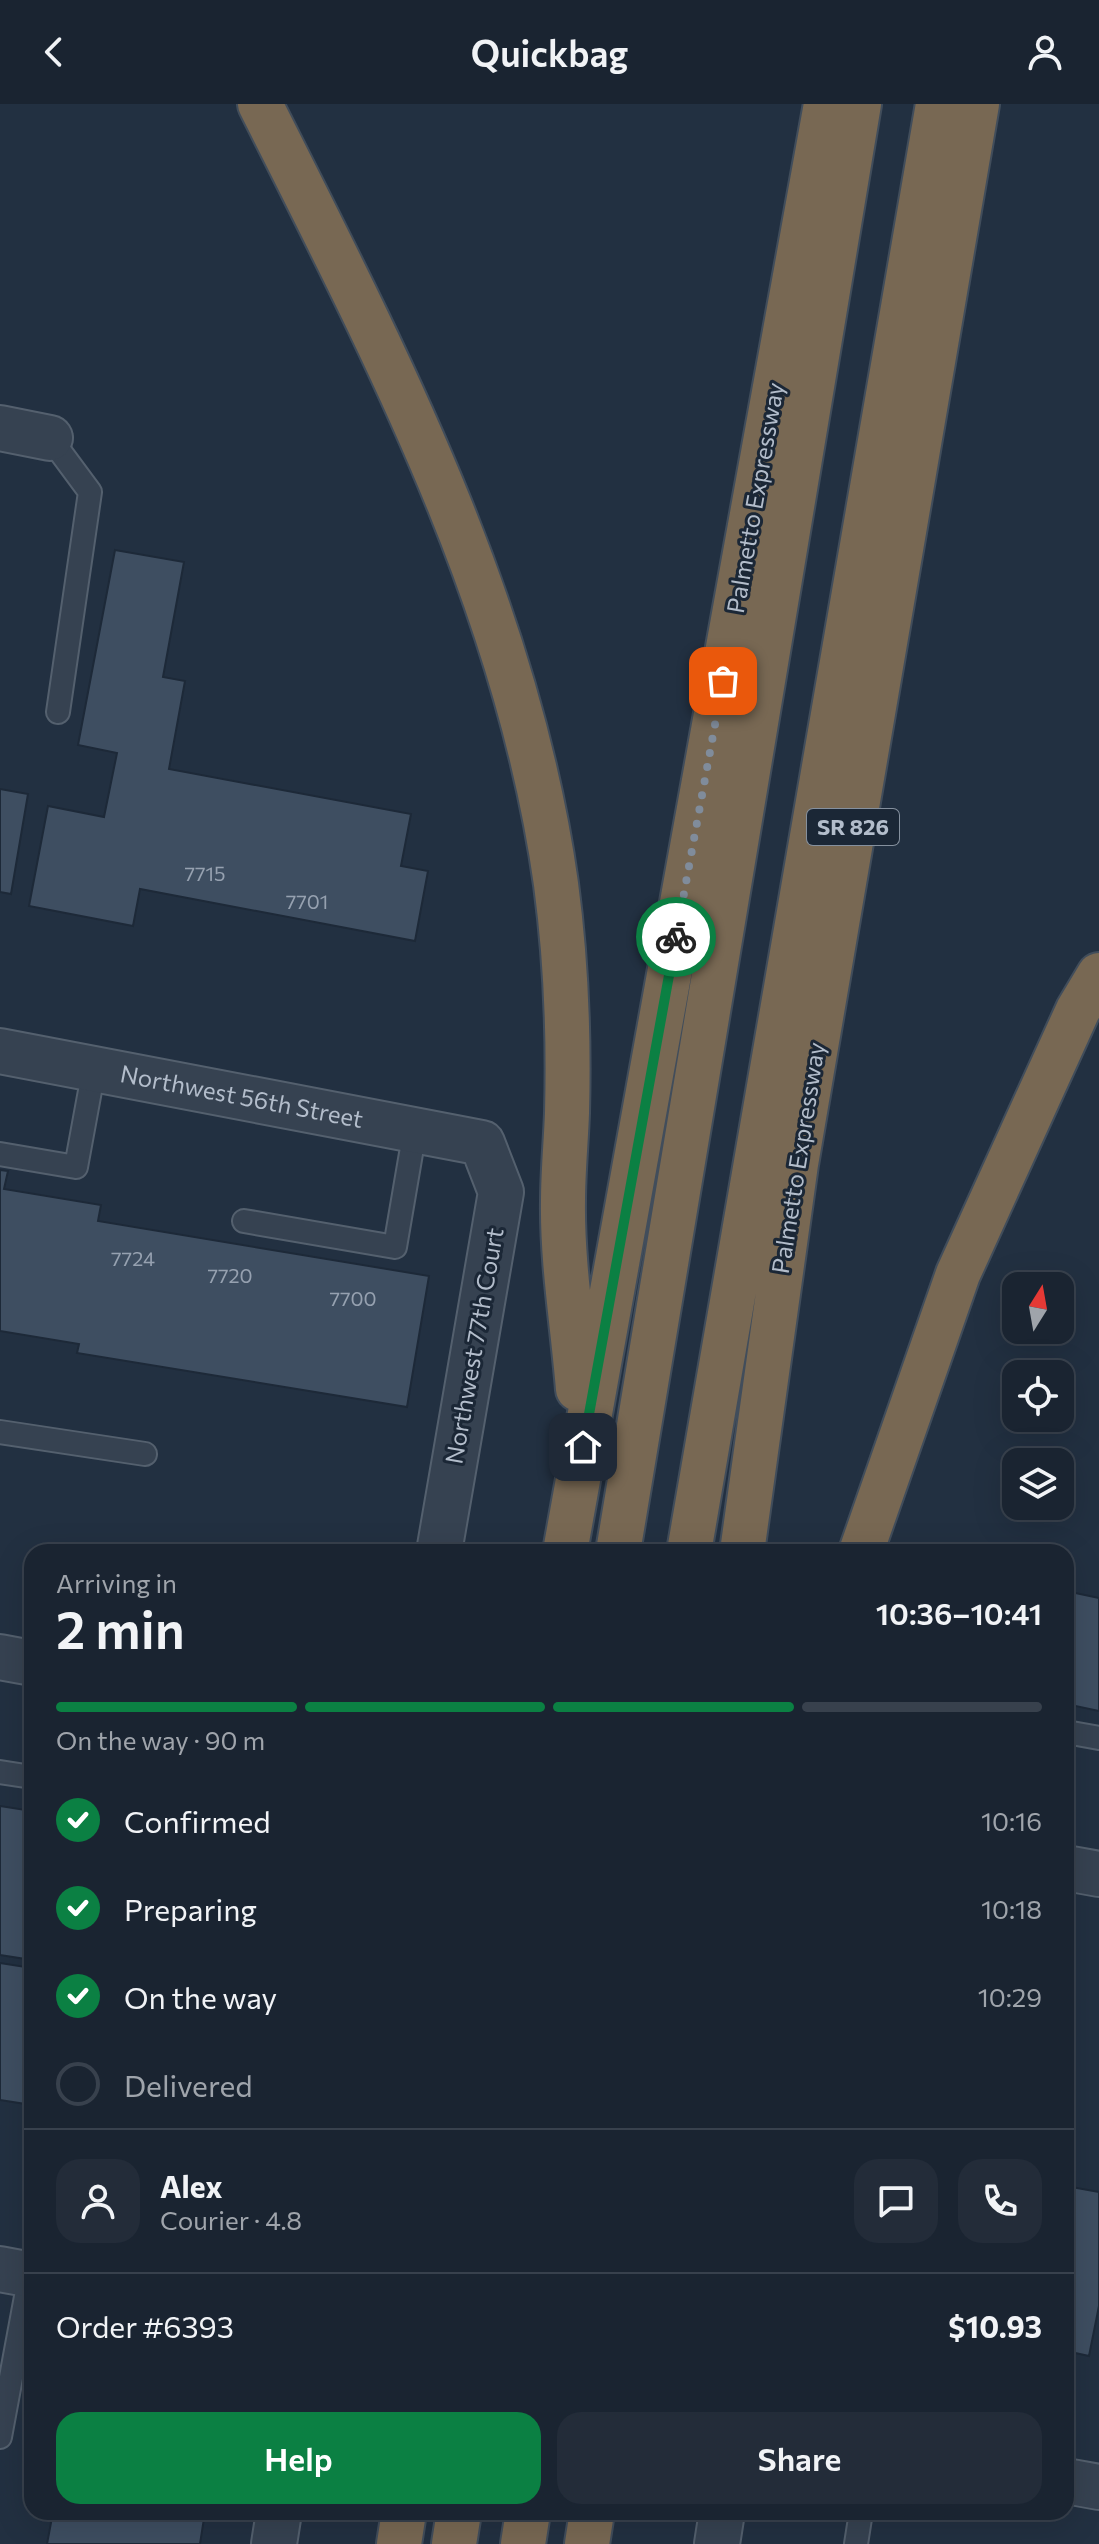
<!DOCTYPE html>
<html lang="en">
<head>
<meta charset="utf-8">
<style>
  :root { --surface:#1a2431; --page:#232c39; --text:#f1f3f6; --muted:#9fa4ab; --line:#38414d; --accent:#0b8043 }
  body { margin:0; font-family:Commissioner,sans-serif; background:var(--page); color:var(--text); height:100vh; display:flex; flex-direction:column; font-size:30px; white-space:nowrap }
  * { box-sizing:border-box; margin:0 }
  p { font-size:26px; color:var(--muted) }
  .icon { flex:none; width:44px; height:44px; fill:none; stroke:currentColor; stroke-width:2; stroke-linecap:round; stroke-linejoin:round }
  .map { position:relative; flex:1; overflow:hidden }
  .side { position:absolute; left:24px; top:1440px; width:1050px; height:976px; display:flex; flex-direction:column; background:var(--surface); border-radius:24px; box-shadow:0 8px 32px #0002,0 0 0 2px var(--line) }
  .side>* { flex:none }
  .needle { width:52px; rotate:11deg }
  .controls { position:absolute; left:1002px; top:1168px; display:grid; gap:16px }
  .controls a { display:grid; place-items:center; width:72px; height:72px; border-radius:16px; background:var(--surface); box-shadow:0 8px 32px #0002,0 0 0 2px var(--line); font-size:40px }
  .pin { position:absolute; display:grid; place-items:center; width:68px; height:68px; color:#fff; margin:-34px; border-radius:16px; box-shadow:0 4px 12px #0006 }
  .courier { position:absolute; display:grid; place-items:center; width:80px; height:80px; margin:-40px; border:6px solid #0b8043; border-radius:50%; background:#fff; color:#222; box-shadow:0 2px 10px #0007 }
  .head em { font-style:normal; font-weight:600 }
  .head div { display:flex; flex-direction:column-reverse }
  .head { display:flex; align-items:center; justify-content:space-between; height:136px; padding:0 32px }
  h1 { font-size:52px; font-weight:600; line-height:60px }
  .bar { display:grid; grid-template-columns:repeat(4,1fr); gap:12px 8px; align-content:center; height:96px; padding:0 32px }
  .bar i { height:10px; border-radius:6px; background:var(--line) }
  .bar .active { background:var(--accent) }
  .bar p { grid-column:span 4 }
  .line { display:flex; align-items:center; gap:20px; padding:0 32px; border-top:2px solid var(--line) }
  .line div { flex:1 }
  .round { display:grid; place-items:center; flex:none; width:84px; height:84px; border-radius:24px; background:var(--page) }
  ol { padding:0 32px; list-style:none }
  li { display:flex; align-items:center; gap:24px; height:88px }
  li p { margin-inline-start:auto }
  li .icon { padding:8px; border-radius:50%; background:var(--accent); color:#fff; stroke-width:4 }
  li:last-child { color:var(--muted) }
  li i { width:44px; height:44px; border:4px solid var(--line); border-radius:50% }
  .primary-button { display:flex; gap:16px; margin-top:auto; padding:16px 32px }
  .primary-button a { flex:1; height:92px; border-radius:24px; background:var(--accent); color:#fff; font-size:32px; font-weight:600; line-height:92px; text-align:center }
  .primary-button a+a { background:var(--page); color:var(--text) }
  header { display:flex; justify-content:space-between; align-items:center; height:104px; padding:0 32px; background:var(--surface); font-size:36px; font-weight:600 }
  .map>svg:first-child { display:block }
</style>
</head>
<body>
<header><svg class="icon" aria-label="back" viewBox="0 0 24 24"><path d="M15 5l-7 7 7 7"/></svg>Quickbag<svg class="icon" aria-label="person" viewBox="0 0 24 24"><circle cx="12" cy="8" r="4"/><path d="M4 21q1-7 8-7t8 7"/></svg></header>
<div class="map">
<svg width="1099" height="2440" viewBox="0 0 1099 2440">
  <rect width="100%" height="100%" fill="#223041"/>
  <!-- building -->
  <path fill="#3e4e61" stroke="#1d2938" stroke-width="2" d="M 115,446 L 184,458 L 163,573 L 185,577 L 169,665 L 411,710 L 401,762 L 428,767 L 415,837 L 140,785 L 133,822 L 29,802 L 48,702 L 104,713 L 117,649 L 78,641 Z
    M 0,685 L 28,690 L 11,790 L 0,788 Z
    M 0,1066 L 8,1067 L 4,1085 L 101,1101 L 98,1117 L 429,1172 L 407,1303 L 77,1249 L 79,1240 L 0,1227 Z
    M 1066,1487 L 1099,1494 L 1099,1607 L 1066,1600 Z
    M 0,1702 L 32,1707 L 32,1856 L 0,1851 Z
    M 0,1859 L 32,1864 L 32,2001 L 0,1996 Z
    M 1066,2082 L 1099,2088 L 1099,2202 L 1089,2252 L 1066,2247 Z
    M 53,2408 L 205,2408 L 200,2440 L 47,2440 Z"/>
  <g fill="none" stroke-linecap="round" stroke-linejoin="round">
    <!-- lane casing -->
    <g stroke="#54606e" stroke-width="26">
      <path id="lane" d="M 50,334 L 90,388 L 58,608
        M 0,1050 L 76,1063 L 94,965
        M 244,1117 L 395,1143 L 415,1026
        M 0,1328 L 145,1350
        M 1066,1628 L 1099,1634
        M 0,1668 L 32,1673
        M 0,2333 L 30,2171
        M 856,2440 L 861,2408"/>
    </g>
    <!-- street casing -->
    <g stroke="#54606e" stroke-width="48">
      <g id="street">
        <path d="M 0,324 L 50,334"/>
        <path id="s1" d="M 0,947 L 482,1039 L 501,1088 L 439,1448"/>
        <path d="M 0,1553 L 32,1559"/>
        <path d="M 1066,1764 L 1099,1770"/>
        <path d="M 0,2165 L 32,2171"/>
        <path d="M 1066,2377 L 1099,2383"/>
        <path d="M 274,2440 L 279,2408"/>
        <path d="M 717,2440 L 722,2408"/>
      </g>
    </g>
    <!-- highway casing -->
    <g stroke="#414d5b" stroke-width="48">
      <path id="highway" d="M 260,0 C 385,249 517,500 556,780 C 566,855 569,933 567,1009 C 566,1038 563,1067 563,1097 C 562,1159 573,1223 578,1285
        M 565,1448 L 826,0
        M 618,1448 L 859,0
        M 689,1448 L 938,0
        M 742,1448 L 796,1060 L 977,0
        M 861,1448 L 958,1170 L 1078,906 L 1099,871
        M 399,2440 L 404,2408
        M 454,2440 L 459,2408
        M 523,2440 L 528,2408
        M 587,2440 L 592,2408"/>
    </g>
    <!-- lane -->
    <use href="#lane" stroke="#364251" stroke-width="22"/>
    <!-- street -->
    <use href="#street" stroke="#364251" stroke-width="44"/>
    <!-- highway -->
    <use href="#highway" stroke="#786853" stroke-width="44"/>
  </g>
  <g fill="none" stroke-linecap="round" stroke-linejoin="round">
    <!-- done -->
    <path stroke="#808c9b" stroke-width="8" stroke-dasharray="0 14.4" d="M 676,833 L 723,577"/>
    <!-- route -->
    <path stroke="#0b8043" stroke-width="10" d="M 583,1343 L 676,833"/>
  </g>
  <g text-anchor="middle" stroke-width="6" stroke-linejoin="round" paint-order="stroke">
    <!-- number labels -->
    <g font-size="20" fill="#96a1b0">
      <text x="205" y="777">7715</text>
      <text x="307" y="805">7701</text>
      <text x="133" y="1162">7724</text>
      <text x="230" y="1179">7720</text>
      <text x="353" y="1202">7700</text>
    </g>
    <!-- shield labels -->
    <rect fill="#1b2736" stroke="#85909e" stroke-width="2" x="807" y="705" width="92" height="36" rx="6"/>
    <g font-size="22" font-weight="bold" fill="#b3bdcb">
      <text x="853" y="731">SR 826</text>
    </g>
    <!-- street labels -->
    <g font-size="24" fill="#b3bdcb" stroke="#1b2736">
      <text transform="translate(756 394) rotate(-80)" y="8">Palmetto Expressway</text>
      <text dy="8" stroke="none"><textPath href="#s1" startOffset="246">Northwest 56th Street</textPath></text>
      <text transform="translate(799 1054) rotate(-81)" y="8">Palmetto Expressway</text>
      <text transform="translate(475 1242) rotate(-80)" y="8">Northwest 77th Court</text>
    </g>
  </g>
</svg>
<div class="controls">
<a><svg class="needle" viewBox="-14 -14 28 28"><path d="M0-13l5 13h-10z" fill="#e53935"/><path d="M0 13l5-13h-10z" fill="#9fa4ab"/></svg></a>
<a><svg class="icon" aria-label="locate" viewBox="0 0 24 24"><circle cx="12" cy="12" r="6"/><path d="M12 2v4M12 18v4M2 12h4M18 12h4"/></svg></a>
<a><svg class="icon" aria-label="layers" viewBox="0 0 24 24"><path d="M12 4l9 5-9 5-9-5zM3 14l9 5 9-5"/></svg></a>
</div>
<div class="pin" style="left:723px;top:577px;background:#ea580c"><svg class="icon" aria-label="bag" viewBox="0 0 24 24"><path d="M5 8h14l-1 12H6zM9 8a3 3 0 0 1 6 0"/></svg></div>
<div class="pin" style="left:583px;top:1343px;background:#1f2937"><svg class="icon" aria-label="home" viewBox="0 0 24 24"><path d="M3 11l9-7 9 7M6 9v11h12V9"/></svg></div>
<div class="courier" style="left:676px;top:833px"><svg class="icon" aria-label="bike" viewBox="0 0 24 24"><circle cx="6" cy="16" r="4"/><circle cx="18" cy="16" r="4"/><path d="M6 16l4-8h5l3 8M10 8l3 8H6M13 5h3"/></svg></div>
<section class="side">
<div class="head"><div><h1>2 min</h1><p>Arriving in</p></div><em>10:36–10:41</em></div>
<div class="bar"><i class="active"></i><i class="active"></i><i class="active"></i><i></i><p>On the way · 90 m</p></div>
<ol>
<li><svg class="icon" aria-label="check" viewBox="0 0 24 24"><path d="M5 12l5 5 9-10"/></svg>Confirmed<p>10:16</p></li>
<li><svg class="icon" aria-label="check" viewBox="0 0 24 24"><path d="M5 12l5 5 9-10"/></svg>Preparing<p>10:18</p></li>
<li><svg class="icon" aria-label="check" viewBox="0 0 24 24"><path d="M5 12l5 5 9-10"/></svg>On the way<p>10:29</p></li>
<li><i></i>Delivered</li>
</ol>
<div class="line" style="height:144px"><a class="round"><svg class="icon" aria-label="person" viewBox="0 0 24 24"><circle cx="12" cy="8" r="4"/><path d="M4 21q1-7 8-7t8 7"/></svg></a><div><b>Alex</b><p>Courier · 4.8</p></div><a class="round"><svg class="icon" aria-label="chat" viewBox="0 0 24 24"><path d="M4 5h16v11H9l-5 4z"/></svg></a><a class="round"><svg class="icon" aria-label="phone" viewBox="0 0 24 24"><path d="M5 4h4l2 5-3 2q2 4 5 5l2-3 5 2v4C11 20 4 13 5 4z"/></svg></a></div>
<div class="line" style="height:104px"><div>Order #6393</div><b>$10.93</b></div>
<div class="primary-button"><a>Help</a><a>Share</a></div>
</section>
</div>
</body>
</html>
